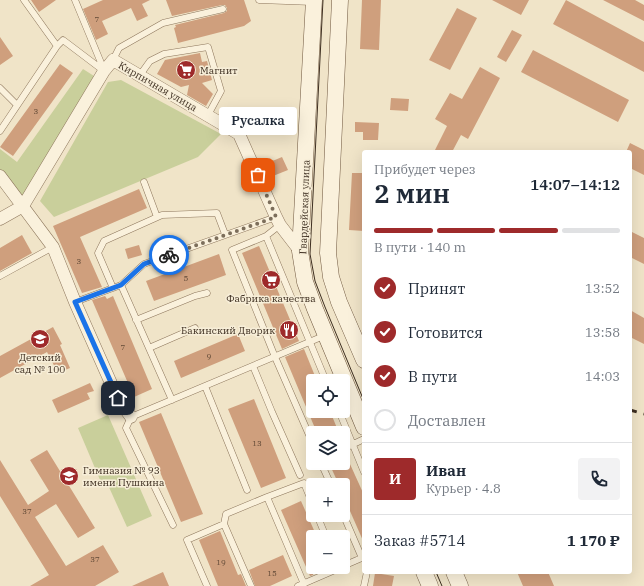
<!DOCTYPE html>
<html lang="ru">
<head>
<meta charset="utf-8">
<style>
  :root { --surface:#fff; --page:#f2f2f3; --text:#1f2937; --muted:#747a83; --line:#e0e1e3; --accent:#9e2a2b }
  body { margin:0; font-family:"IBM Plex Serif",serif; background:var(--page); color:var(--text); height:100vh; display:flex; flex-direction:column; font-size:15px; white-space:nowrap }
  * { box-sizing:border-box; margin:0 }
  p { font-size:13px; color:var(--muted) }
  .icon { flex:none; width:22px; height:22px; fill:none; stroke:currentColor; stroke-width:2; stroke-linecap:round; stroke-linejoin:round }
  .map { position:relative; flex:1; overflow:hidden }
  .details { position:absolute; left:362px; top:150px; width:270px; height:424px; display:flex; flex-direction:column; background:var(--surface); border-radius:4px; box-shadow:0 4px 16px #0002 }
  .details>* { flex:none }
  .tools { position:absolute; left:306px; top:374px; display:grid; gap:8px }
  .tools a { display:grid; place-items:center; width:44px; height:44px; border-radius:4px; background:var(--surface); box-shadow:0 4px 16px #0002; font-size:20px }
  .pin { position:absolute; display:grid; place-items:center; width:34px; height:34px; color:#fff; margin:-17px; border-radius:8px; box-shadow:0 2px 6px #0006 }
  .courier { position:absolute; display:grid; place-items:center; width:40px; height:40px; margin:-20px; border:3px solid #1a73e8; border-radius:50%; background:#fff; color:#222; box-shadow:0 1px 5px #0007 }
  .bubble { position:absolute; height:28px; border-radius:4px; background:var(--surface); box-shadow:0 4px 16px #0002; font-size:13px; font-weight:600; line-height:28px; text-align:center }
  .headline em { font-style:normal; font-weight:600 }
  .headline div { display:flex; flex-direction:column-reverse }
  .headline { display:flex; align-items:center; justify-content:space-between; height:68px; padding:0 12px }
  h1 { font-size:26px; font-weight:600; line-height:30px }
  .bar { display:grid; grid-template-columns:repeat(4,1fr); gap:6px 4px; align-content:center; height:48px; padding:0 12px }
  .bar i { height:5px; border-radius:3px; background:var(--line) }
  .bar .current { background:var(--accent) }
  .bar p { grid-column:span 4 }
  .line { display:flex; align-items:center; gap:10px; padding:0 12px; border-top:1px solid var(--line) }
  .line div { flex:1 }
  .round { display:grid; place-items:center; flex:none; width:42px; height:42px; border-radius:4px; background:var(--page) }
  ol { padding:0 12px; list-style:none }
  li { display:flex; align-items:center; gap:12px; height:44px }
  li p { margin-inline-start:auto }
  li .icon { padding:4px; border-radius:50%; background:var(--accent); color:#fff; stroke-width:4 }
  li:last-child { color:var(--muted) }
  li i { width:22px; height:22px; border:2px solid var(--line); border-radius:50% }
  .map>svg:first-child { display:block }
</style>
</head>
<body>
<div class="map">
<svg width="644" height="586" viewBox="0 0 644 586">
  <rect width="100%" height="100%" fill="#f0e4c8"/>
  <!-- green -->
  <path fill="#c9cf9b" d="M 83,69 L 94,76 L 20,200 L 0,173 L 0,149 L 17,162 Z
    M 121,80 L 221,134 L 198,157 L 54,217 L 40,201 L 108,82 Z
    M 108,415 L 152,516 L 127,527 L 108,485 L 103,487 L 78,428 Z"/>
  <!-- building -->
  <path fill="#cf9f7d" d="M 31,0 L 56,0 L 39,12 Z
    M 103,0 L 150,0 L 142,4 L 148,16 L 137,21 L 131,8 L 102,21 L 108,34 L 96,40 L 83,9 Z
    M 166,0 L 244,0 L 251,21 L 244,26 L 178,43 L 174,28 L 176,27 L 175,25 L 224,13 L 227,11 L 227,8 L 225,5 L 222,5 L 172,16 Z
    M 362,0 L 381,0 L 379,50 L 360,49 Z
    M 492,0 L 529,0 L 521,15 Z
    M 566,0 L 644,42 L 644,72 L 553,24 Z
    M 603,0 L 635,0 L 644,5 L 644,21 Z
    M 457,8 L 477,18 L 450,70 L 429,60 Z
    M 512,30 L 522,35 L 506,62 L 497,57 Z
    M 0,37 L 13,56 L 0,65 Z
    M 533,50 L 629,100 L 618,122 L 521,72 Z
    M 200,53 L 202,62 L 207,61 L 212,80 L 202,83 L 213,94 L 206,106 L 187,95 L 189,85 L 181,87 L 157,74 L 165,60 Z
    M 60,64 L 73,73 L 13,156 L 0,147 Z
    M 480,67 L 500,78 L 468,139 L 461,135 L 452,152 L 434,152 L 447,126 L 435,119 L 450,93 L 462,99 Z
    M 391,98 L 409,99 L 408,111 L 390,110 Z
    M 355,122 L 379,123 L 378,140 L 363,140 L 363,132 L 355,132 Z
    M 630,143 L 644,150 L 644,175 L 630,168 L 630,152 L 626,152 Z
    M 282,157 L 288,170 L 268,178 L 263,165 Z
    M 352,173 L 364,173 L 364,231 L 349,230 Z
    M 139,189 L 147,208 L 80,237 L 102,287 L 82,293 L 53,226 Z
    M 630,231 L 644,238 L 644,264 L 630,257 Z
    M 22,235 L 32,253 L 0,271 L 0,248 Z
    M 139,245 L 142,255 L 128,259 L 125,249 Z
    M 259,246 L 299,341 L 282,349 L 242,253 Z
    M 219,254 L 226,275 L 154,301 L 146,281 Z
    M 105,296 L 107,299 L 113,296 L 152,389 L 134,397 L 92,300 Z
    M 630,310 L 644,318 L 644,344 L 630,337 Z
    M 53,327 L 62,344 L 60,345 L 70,368 L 58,373 L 47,352 L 0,378 L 0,356 Z
    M 238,334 L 245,351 L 181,378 L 174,361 Z
    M 304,349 L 317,381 L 313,381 L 313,411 L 330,411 L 339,433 L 317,433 L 285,357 Z
    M 90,383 L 94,391 L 87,393 L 90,399 L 58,413 L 52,400 Z
    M 254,399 L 286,478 L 261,488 L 228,409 Z
    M 161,413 L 203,514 L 181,522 L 139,422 Z
    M 47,450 L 95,528 L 78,538 L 56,504 L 35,517 L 66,566 L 103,545 L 119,572 L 95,586 L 30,586 L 49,575 L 0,496 L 0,460 L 28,505 L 49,491 L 30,460 Z
    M 343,453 L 345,453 L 364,495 L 364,543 L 343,495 L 343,485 L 339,485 L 329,463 L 343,463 Z
    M 301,501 L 317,537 L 313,537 L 313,575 L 310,576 L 281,510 Z
    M 220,531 L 238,575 L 241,574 L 246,586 L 218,586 L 199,540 Z
    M 283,555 L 292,576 L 270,586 L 255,586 L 249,570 Z
    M 163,572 L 169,586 L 132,586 Z
    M 517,572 L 548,572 L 554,586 L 523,586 Z
    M 375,573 L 394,576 L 392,586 L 373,586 Z"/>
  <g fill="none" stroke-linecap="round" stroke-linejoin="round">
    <!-- lane casing -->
    <g stroke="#8d765c" stroke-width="7">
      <path id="lane" d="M 24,0 L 57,46
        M 75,0 L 104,70
        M 259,0 L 313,2
        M 113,60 L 119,48 L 163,23 L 223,9
        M 140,75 L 150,61 L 164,54 L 208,47 L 221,91 L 208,115
        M 0,88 L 17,105
        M 0,131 L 57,46 L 63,40 L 104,71
        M 144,182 L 157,217
        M 280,225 L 266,236 L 326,381
        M 266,236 L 232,250 L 275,357 L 313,444
        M 0,276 L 53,247
        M 121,285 L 172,400
        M 113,288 L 98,253 L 104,241 L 162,215 L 217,213 L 225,234
        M 75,302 L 121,285 L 144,264 L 276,217
        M 136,320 L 195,296 L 207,293
        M 149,348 L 195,328
        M 253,366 L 272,412 L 300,475
        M 205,386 L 247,490
        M 339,411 L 364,472
        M 343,449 L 364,439
        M 321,463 L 331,485
        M 267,497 L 304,483 L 313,505
        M 343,514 L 362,558
        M 317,515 L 326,537
        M 224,524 L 226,514 L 267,497 L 304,584
        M 173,525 L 126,428 L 131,417 L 326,335
        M 343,566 L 364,557
        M 207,586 L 187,540 L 224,524 L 251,586
        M 298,586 L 342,567
        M 364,586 L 367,572"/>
    </g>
    <!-- street casing -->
    <g stroke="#8d765c" stroke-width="13">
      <path id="street" d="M 0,176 L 53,247 L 75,302 L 118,399 L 131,417
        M 0,219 L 23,206 L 104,71 L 113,60 L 239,134 L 276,217 L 280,225 L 300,251"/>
    </g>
    <!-- secondary casing -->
    <g stroke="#6f573f" stroke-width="17">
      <path id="secondary" d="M 314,0 L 300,251 L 305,282 L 315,309 L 364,427
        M 340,0 L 328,253 L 331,277 L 339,302 L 364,360
        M 424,572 L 430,586
        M 454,572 L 460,586"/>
    </g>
    <!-- lane -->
    <use href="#lane" stroke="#faf1dc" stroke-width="6"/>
    <!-- street -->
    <use href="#street" stroke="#faf1dc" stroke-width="12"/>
    <!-- secondary -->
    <use href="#secondary" stroke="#faf1dc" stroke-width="16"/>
    <!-- tram -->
    <path stroke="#3d2e20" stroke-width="1" d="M 323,0 L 310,254 L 315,281 L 325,307 L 364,401
      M 436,572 L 442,586"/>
    <!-- rail -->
    <path stroke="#3d2e20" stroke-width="3" stroke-dasharray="7 7" stroke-linecap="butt" d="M 630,410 L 644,414"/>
  </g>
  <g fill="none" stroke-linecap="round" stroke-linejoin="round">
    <!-- done -->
    <path stroke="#7c6e5b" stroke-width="4" stroke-dasharray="0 7.2" d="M 169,255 L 276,217 L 258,175"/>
    <!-- route -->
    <path stroke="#1a73e8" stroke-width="5" d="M 118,398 L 75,302 L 121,285 L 144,264 L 169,255"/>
  </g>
  <!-- icons -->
  <defs>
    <g id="supermarket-disc" transform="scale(1)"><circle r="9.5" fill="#9e2a2b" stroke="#f7eed8"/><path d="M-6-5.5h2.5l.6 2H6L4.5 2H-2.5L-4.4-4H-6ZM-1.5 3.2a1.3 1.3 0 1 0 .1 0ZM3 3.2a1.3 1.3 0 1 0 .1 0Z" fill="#fff"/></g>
    <g id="restaurant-disc" transform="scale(1)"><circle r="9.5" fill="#9e2a2b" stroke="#f7eed8"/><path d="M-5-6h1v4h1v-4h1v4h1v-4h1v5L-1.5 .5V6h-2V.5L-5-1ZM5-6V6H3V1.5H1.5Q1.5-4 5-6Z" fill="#fff"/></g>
    <g id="school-disc" transform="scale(1)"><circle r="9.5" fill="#9e2a2b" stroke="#f7eed8"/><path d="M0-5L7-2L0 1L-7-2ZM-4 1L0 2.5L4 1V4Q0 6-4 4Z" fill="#fff"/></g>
  </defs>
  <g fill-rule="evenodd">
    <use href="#supermarket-disc" x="186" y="70"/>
    <use href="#supermarket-disc" x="271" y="280"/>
    <use href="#restaurant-disc" x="289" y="330"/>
    <use href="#school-disc" x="40" y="339"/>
    <use href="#school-disc" x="69" y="476"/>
  </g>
  <g text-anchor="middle" stroke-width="3" stroke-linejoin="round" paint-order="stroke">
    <!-- number labels -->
    <g font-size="8" fill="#624a37">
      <text x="97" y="22">7</text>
      <text x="36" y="114">3</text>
      <text x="79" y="264">3</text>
      <text x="186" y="281">5</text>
      <text x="123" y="350">7</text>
      <text x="209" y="359">9</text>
      <text x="257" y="446">13</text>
      <text x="27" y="514">37</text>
      <text x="95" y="562">37</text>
      <text x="221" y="565">19</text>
      <text x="272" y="576">15</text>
    </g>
    <!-- poi labels -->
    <g font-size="10" fill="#3d2e20" stroke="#f7eed8" text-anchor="start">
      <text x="200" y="74">Магнит</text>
      <text x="271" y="302" text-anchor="middle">Фабрика качества</text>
      <text x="275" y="334" text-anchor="end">Бакинский Дворик</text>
      <text x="40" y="361" text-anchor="middle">Детский<tspan x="40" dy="12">сад № 100</tspan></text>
      <text x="83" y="474">Гимназия № 93<tspan x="83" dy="12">имени Пушкина</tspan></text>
    </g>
    <!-- street labels -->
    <g font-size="10" fill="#3d2e20" stroke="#f7eed8">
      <text transform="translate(158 86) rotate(30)" y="4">Кирпичная улица</text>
      <text transform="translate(304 207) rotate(-88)" y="4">Гвардейская улица</text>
    </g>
  </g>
</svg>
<div class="tools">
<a><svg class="icon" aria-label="locate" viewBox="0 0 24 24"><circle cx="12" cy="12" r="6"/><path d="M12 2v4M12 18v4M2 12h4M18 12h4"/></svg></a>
<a><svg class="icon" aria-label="layers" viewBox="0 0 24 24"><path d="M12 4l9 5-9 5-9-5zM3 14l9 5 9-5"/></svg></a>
<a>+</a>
<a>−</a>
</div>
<div class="pin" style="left:258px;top:175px;background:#ea580c"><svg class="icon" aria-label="bag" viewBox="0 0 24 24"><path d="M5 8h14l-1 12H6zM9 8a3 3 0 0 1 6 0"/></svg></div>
<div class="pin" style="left:118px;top:398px;background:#1f2937"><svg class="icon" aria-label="home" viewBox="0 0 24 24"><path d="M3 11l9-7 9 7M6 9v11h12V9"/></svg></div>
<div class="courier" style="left:169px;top:255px"><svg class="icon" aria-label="bike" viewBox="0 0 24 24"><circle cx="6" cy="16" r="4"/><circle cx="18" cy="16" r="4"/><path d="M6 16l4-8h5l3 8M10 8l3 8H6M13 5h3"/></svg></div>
<div class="bubble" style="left:219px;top:107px;width:78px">Русалка</div>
<section class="details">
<div class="headline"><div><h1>2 мин</h1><p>Прибудет через</p></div><em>14:07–14:12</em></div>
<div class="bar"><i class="current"></i><i class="current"></i><i class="current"></i><i></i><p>В пути · 140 m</p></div>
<ol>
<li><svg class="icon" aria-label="check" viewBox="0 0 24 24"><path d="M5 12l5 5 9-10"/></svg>Принят<p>13:52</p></li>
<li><svg class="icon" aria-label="check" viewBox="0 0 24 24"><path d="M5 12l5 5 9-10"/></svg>Готовится<p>13:58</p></li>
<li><svg class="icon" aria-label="check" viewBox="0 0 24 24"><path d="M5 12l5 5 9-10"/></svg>В пути<p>14:03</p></li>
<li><i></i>Доставлен</li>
</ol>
<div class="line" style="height:72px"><b class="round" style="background:var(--accent);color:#fff">И</b><div><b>Иван</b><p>Курьер · 4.8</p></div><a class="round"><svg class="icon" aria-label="phone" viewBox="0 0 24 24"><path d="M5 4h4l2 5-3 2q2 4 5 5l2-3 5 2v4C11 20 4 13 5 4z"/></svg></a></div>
<div class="line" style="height:52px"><div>Заказ #5714</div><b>1 170 ₽</b></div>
</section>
</div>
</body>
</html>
